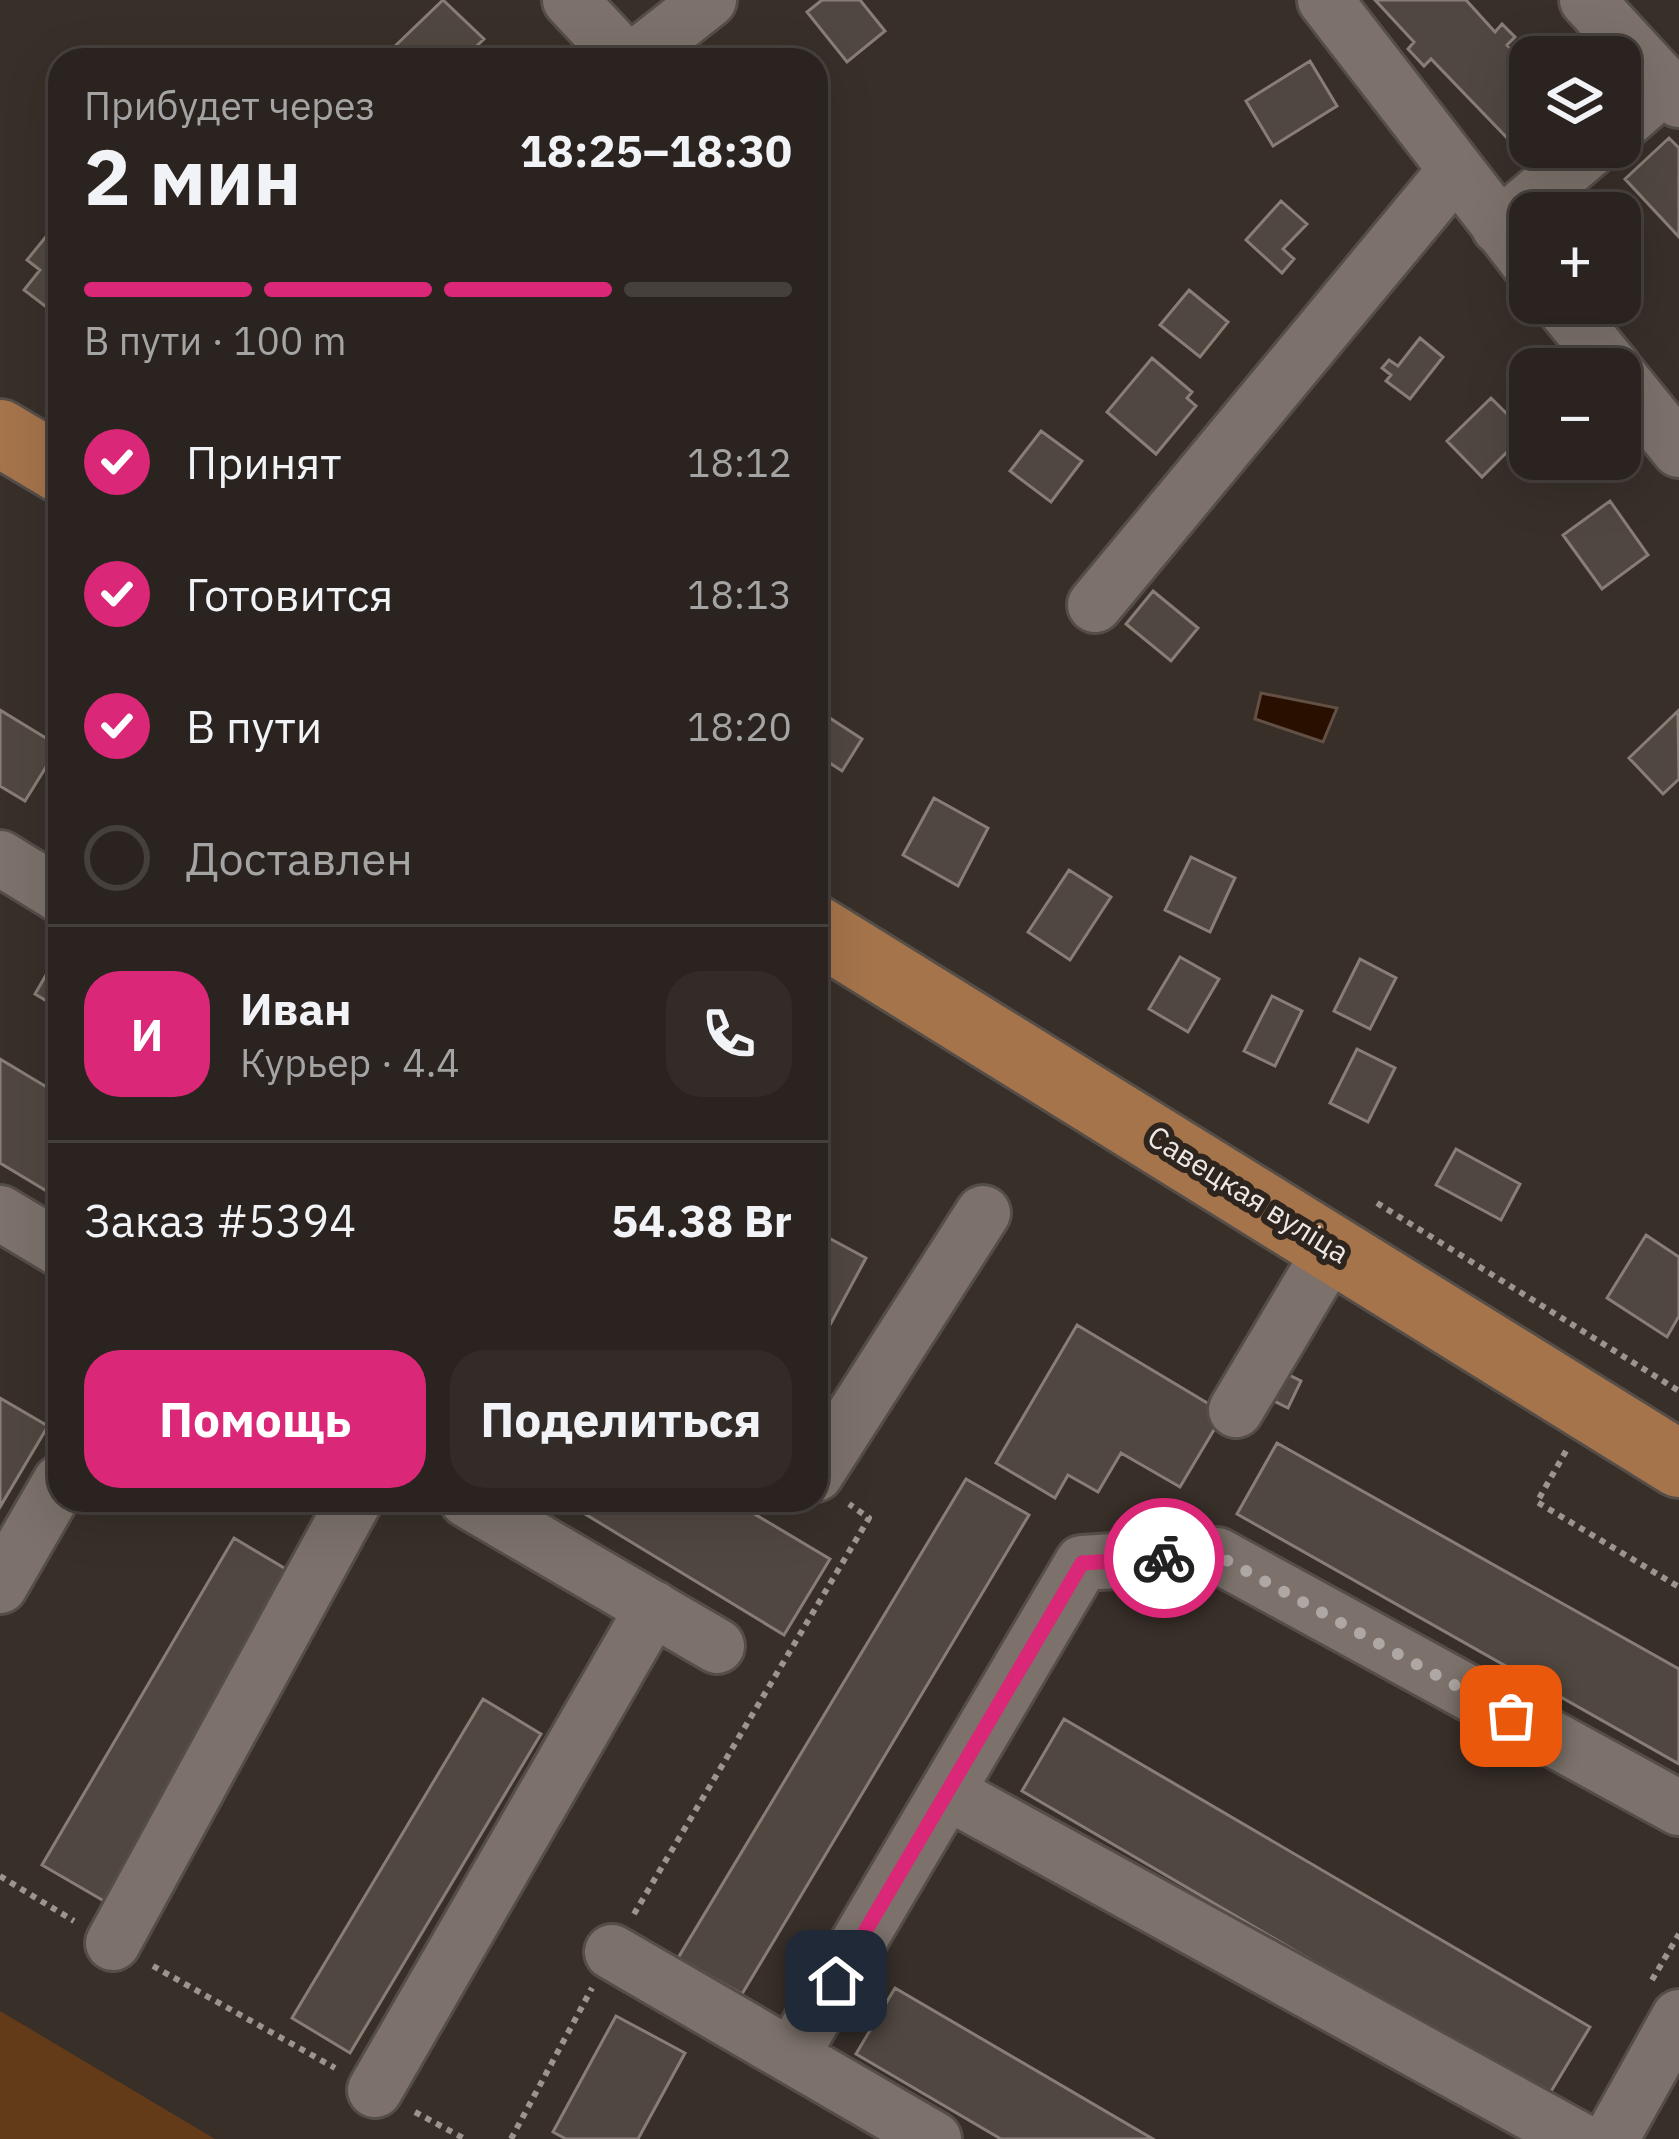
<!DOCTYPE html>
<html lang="ru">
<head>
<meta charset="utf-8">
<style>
  :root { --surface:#2a231f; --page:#322b28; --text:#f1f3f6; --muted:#a5a4a4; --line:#46403d; --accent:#db2777 }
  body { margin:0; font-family:"IBM Plex Sans",sans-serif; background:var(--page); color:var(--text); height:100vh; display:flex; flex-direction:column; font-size:45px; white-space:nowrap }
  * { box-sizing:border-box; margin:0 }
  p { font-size:39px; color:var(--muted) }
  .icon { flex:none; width:66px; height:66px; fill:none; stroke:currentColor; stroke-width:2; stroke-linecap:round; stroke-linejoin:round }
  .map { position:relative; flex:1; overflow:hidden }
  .side { position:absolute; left:48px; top:48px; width:780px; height:1464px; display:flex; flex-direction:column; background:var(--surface); border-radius:36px; box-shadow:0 12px 48px #0002,0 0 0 3px var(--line) }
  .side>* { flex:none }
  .fabs { position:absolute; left:1509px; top:36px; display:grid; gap:24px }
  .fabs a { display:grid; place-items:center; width:132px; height:132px; border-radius:24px; background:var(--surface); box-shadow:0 12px 48px #0002,0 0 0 3px var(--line); font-size:60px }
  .pin { position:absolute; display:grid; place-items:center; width:102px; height:102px; color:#fff; margin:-51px; border-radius:24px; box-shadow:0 6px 18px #0006 }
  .courier { position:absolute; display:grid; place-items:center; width:120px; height:120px; margin:-60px; border:9px solid #db2777; border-radius:50%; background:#fff; color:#222; box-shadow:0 3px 15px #0007 }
  .overview em { font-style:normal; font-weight:800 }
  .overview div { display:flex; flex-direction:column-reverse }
  .overview { display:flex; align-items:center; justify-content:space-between; height:204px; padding:0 36px }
  h1 { font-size:78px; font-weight:800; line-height:90px }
  .bar { display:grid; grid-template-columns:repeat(4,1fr); gap:18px 12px; align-content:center; height:144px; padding:0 36px }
  .bar i { height:15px; border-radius:9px; background:var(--line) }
  .bar .selected { background:var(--accent) }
  .bar p { grid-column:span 4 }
  .line { display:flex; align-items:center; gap:30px; padding:0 36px; border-top:3px solid var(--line) }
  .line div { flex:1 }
  .round { display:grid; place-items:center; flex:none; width:126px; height:126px; border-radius:36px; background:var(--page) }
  ol { padding:0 36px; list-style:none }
  li { display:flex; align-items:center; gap:36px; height:132px }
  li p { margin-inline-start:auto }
  li .icon { padding:12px; border-radius:50%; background:var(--accent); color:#fff; stroke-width:4 }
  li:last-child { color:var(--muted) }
  li i { width:66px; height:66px; border:6px solid var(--line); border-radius:50% }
  .cta { display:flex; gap:24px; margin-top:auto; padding:24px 36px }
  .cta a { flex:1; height:138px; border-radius:36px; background:var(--accent); color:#fff; font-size:48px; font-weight:800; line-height:138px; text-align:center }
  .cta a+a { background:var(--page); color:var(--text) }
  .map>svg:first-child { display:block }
</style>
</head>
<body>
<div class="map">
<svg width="1679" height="2139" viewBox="0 0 1679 2139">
  <rect width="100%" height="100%" fill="#382f29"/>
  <!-- green -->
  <path fill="#633b19" d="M 0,2011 L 215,2139 L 0,2139 Z"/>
  <!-- water -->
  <path fill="#280f00" stroke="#635044" stroke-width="3" d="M 1261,693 L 1337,708 L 1323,742 L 1255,719 Z"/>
  <!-- building -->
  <path fill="#504740" stroke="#887e77" stroke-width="3" d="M 443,0 L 484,39 L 462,60 L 404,60 L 393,48 Z
    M 822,0 L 860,0 L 885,31 L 847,62 L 807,12 Z
    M 1375,0 L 1466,0 L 1495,32 L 1502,24 L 1515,37 L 1507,45 L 1530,68 L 1530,124 L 1512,143 L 1431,59 L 1424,66 L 1408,49 L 1414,42 Z
    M 1310,61 L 1337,106 L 1273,146 L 1246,101 Z
    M 1669,138 L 1679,148 L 1679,237 L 1625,179 Z
    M 1281,201 L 1307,224 L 1283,249 L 1294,259 L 1282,273 L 1246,240 Z
    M 53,228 L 60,233 L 60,287 L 45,306 L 24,290 L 40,270 L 27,260 Z
    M 1189,290 L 1228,322 L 1200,357 L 1160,325 Z
    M 1420,338 L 1443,357 L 1410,399 L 1386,381 L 1391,375 L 1382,368 L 1389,360 L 1398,366 Z
    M 1152,358 L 1192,392 L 1187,398 L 1196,406 L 1156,454 L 1107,412 Z
    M 1491,398 L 1526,433 L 1482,477 L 1447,441 Z
    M 1041,431 L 1082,461 L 1051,502 L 1010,471 Z
    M 1610,501 L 1648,555 L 1602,589 L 1563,535 Z
    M 1153,591 L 1198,628 L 1171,661 L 1126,624 Z
    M 816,709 L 862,739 L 842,771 L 816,754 Z
    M 0,710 L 59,746 L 25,801 L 0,786 Z
    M 1678,711 L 1679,779 L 1663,794 L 1629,758 Z
    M 934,798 L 988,828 L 958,886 L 903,855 Z
    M 1191,857 L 1235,878 L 1210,932 L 1165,910 Z
    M 1069,870 L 1111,897 L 1070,960 L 1028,932 Z
    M 60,951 L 60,1009 L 35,994 Z
    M 1180,957 L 1219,979 L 1188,1032 L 1149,1009 Z
    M 1360,959 L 1396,978 L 1370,1029 L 1334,1011 Z
    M 1272,996 L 1302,1011 L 1275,1066 L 1244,1051 Z
    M 1357,1049 L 1395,1068 L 1368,1122 L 1330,1103 Z
    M 0,1059 L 60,1095 L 60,1199 L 0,1163 Z
    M 1456,1149 L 1520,1184 L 1501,1220 L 1436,1185 Z
    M 816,1231 L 866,1258 L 816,1351 Z
    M 1646,1235 L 1679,1257 L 1679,1316 L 1667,1337 L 1607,1298 Z
    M 1077,1325 L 1224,1413 L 1180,1487 L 1121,1453 L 1098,1492 L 1068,1475 L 1055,1498 L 996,1463 Z
    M 1275,1368 L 1301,1381 L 1288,1408 L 1262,1395 Z
    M 0,1398 L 48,1426 L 0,1507 Z
    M 1277,1443 L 1679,1669 L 1679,1764 L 1237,1514 Z
    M 966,1479 L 1029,1515 L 742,1994 L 678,1958 Z
    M 562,1500 L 731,1500 L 830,1559 L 784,1635 Z
    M 234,1538 L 296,1575 L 104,1901 L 42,1865 Z
    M 483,1699 L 541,1734 L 350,2053 L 292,2018 Z
    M 1064,1719 L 1590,2027 L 1547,2098 L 1022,1791 Z
    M 895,1988 L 1153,2139 L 1001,2139 L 856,2054 Z
    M 616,2016 L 685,2053 L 638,2139 L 566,2139 L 553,2132 Z"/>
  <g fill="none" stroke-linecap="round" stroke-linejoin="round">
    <!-- minor casing -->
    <g stroke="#554d48" stroke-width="60">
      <path id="minor" d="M 570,0 L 626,60
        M 1325,0 L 1530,265
        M 1587,0 L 1679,100
        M 633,60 L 709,0
        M 1620,125 L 1665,86
        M 1499,227 L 1593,147
        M 1560,303 L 1614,369
        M 1620,377 L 1679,450
        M 1095,605 L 1454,172
        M 0,858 L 60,895
        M 0,1213 L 60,1249
        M 1236,1410 L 1333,1247
        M 816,1474 L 983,1213
        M 467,1500 L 717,1646
        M 0,1586 L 60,1482
        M 947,1792 L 1578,2139
        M 113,1943 L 355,1500
        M 612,1952 L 934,2139
        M 791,2056 L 1082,1563 L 1217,1555 L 1679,1808
        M 375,2090 L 653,1608
        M 1611,2139 L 1679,2017"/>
    </g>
    <!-- major casing -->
    <g stroke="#554d48" stroke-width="72">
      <path id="major" d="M 0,433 L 60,469
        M 816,929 L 1679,1464"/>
    </g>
    <!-- path -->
    <path stroke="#9c948f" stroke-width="6" stroke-dasharray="6 6" stroke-linecap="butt" d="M 1377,1203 L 1679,1391
      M 1566,1451 L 1537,1502 L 1679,1587
      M 0,1876 L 74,1921
      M 634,1914 L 869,1518 L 849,1504
      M 153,1966 L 335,2068
      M 1652,1980 L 1679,1934
      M 415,2112 L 465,2139
      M 511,2139 L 592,1988"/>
    <!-- minor -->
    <use href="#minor" stroke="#7c726b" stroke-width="54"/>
    <!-- major -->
    <use href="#major" stroke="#a5744b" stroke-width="66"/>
  </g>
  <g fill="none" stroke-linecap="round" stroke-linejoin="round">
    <!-- done -->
    <path stroke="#aea7a3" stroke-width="12" stroke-dasharray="0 21.6" d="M 1164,1558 L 1217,1555 L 1511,1716"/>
    <!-- route -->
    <path stroke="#db2777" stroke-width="15" d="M 836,1981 L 1082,1563 L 1164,1558"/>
  </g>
  <g text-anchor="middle" stroke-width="12" stroke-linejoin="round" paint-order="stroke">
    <!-- street labels -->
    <g font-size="30" fill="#eee8e4" stroke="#2e251f">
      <text transform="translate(1248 1195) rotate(32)" y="10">Савецкая вуліца</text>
    </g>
  </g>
</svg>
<div class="fabs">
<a><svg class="icon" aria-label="layers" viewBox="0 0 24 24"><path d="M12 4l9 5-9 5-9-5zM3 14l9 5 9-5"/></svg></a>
<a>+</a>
<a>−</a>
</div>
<div class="pin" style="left:1511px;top:1716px;background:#ea580c"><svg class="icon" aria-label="bag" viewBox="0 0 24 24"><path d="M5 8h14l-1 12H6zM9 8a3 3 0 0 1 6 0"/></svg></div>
<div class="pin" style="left:836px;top:1981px;background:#1f2937"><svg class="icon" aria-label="home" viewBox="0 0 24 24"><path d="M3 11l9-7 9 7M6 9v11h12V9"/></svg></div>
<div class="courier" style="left:1164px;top:1558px"><svg class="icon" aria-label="bike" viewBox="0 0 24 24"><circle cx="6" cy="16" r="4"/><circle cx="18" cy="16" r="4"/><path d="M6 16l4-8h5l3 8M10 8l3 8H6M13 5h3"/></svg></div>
<section class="side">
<div class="overview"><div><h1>2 мин</h1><p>Прибудет через</p></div><em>18:25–18:30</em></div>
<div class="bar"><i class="selected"></i><i class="selected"></i><i class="selected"></i><i></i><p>В пути · 100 m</p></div>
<ol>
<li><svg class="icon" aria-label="check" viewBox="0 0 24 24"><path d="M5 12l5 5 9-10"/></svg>Принят<p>18:12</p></li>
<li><svg class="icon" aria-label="check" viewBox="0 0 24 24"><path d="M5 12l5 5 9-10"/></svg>Готовится<p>18:13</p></li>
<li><svg class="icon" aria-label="check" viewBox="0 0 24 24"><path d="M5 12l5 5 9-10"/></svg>В пути<p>18:20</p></li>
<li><i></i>Доставлен</li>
</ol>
<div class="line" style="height:216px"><b class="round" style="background:var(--accent);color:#fff">И</b><div><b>Иван</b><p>Курьер · 4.4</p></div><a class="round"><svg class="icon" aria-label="phone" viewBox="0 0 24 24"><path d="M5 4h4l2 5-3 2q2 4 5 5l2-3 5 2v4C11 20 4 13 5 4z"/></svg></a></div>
<div class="line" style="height:156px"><div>Заказ #5394</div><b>54.38 Br</b></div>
<div class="cta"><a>Помощь</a><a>Поделиться</a></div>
</section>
</div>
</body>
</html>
